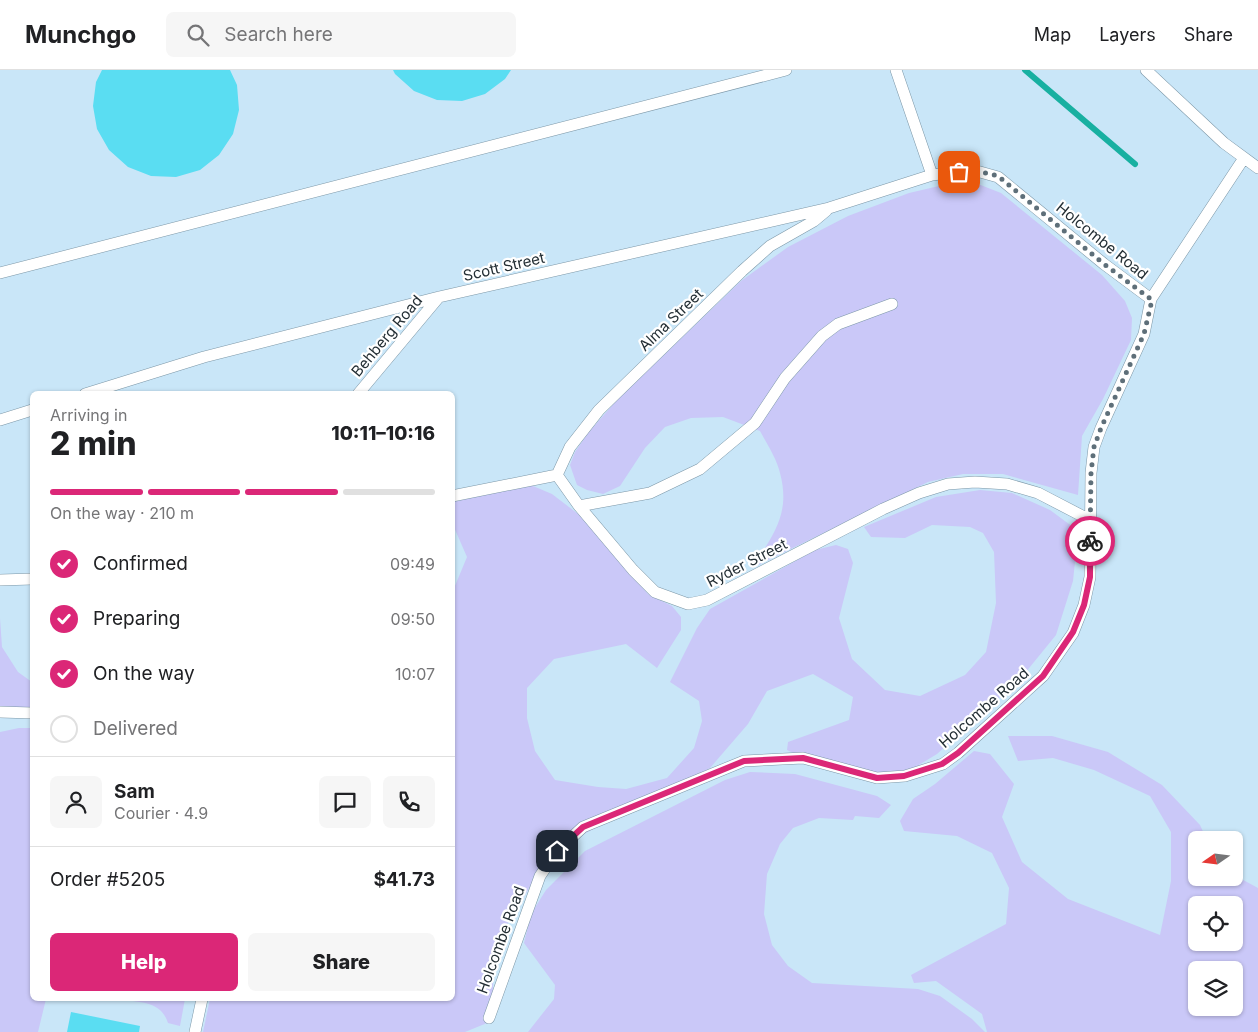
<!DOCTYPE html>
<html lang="en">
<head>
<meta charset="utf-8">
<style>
  :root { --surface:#fff; --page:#f6f6f6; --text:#202124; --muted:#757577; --line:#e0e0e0; --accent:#db2777 }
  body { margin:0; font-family:Inter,sans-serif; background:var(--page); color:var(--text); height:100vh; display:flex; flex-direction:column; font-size:19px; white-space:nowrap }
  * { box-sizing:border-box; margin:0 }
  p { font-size:16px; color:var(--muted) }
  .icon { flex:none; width:28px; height:28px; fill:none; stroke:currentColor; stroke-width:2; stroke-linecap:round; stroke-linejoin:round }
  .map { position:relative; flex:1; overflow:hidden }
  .drawer { position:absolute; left:30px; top:321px; width:425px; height:610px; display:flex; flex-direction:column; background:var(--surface); border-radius:8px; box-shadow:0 1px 4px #0004 }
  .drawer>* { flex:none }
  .needle { width:32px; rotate:256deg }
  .controls { position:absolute; left:1188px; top:761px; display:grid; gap:10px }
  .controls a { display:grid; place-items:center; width:55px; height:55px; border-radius:8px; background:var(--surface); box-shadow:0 1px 4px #0004; font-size:25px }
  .pin { position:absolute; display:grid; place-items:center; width:42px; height:42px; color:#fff; margin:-21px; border-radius:10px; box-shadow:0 2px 8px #0006 }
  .courier { position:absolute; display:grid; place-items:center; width:50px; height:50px; margin:-25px; border:4px solid #db2777; border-radius:50%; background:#fff; color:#222; box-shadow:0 1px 6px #0007 }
  .summary em { font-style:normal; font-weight:800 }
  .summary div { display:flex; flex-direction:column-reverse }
  .summary { display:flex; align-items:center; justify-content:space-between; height:85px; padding:0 20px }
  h1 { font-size:32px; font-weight:800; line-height:38px }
  .bar { display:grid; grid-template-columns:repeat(4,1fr); gap:8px 5px; align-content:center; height:60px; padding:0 20px }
  .bar i { height:6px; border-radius:4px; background:var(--line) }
  .bar .active { background:var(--accent) }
  .bar p { grid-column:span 4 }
  .line { display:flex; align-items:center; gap:12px; padding:0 20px; border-top:1px solid var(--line) }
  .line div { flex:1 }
  .round { display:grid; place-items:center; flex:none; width:52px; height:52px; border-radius:8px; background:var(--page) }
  ol { padding:0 20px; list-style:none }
  li { display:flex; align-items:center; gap:15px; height:55px }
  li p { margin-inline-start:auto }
  li .icon { padding:5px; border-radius:50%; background:var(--accent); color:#fff; stroke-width:4 }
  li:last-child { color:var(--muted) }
  li i { width:28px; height:28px; border:2px solid var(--line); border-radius:50% }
  .button { display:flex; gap:10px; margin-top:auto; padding:10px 20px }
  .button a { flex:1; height:58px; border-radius:8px; background:var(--accent); color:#fff; font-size:20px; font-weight:800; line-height:58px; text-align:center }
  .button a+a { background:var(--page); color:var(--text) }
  header { display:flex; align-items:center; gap:30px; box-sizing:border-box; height:70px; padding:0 25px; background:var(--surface); border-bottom:1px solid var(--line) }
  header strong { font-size:24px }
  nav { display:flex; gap:28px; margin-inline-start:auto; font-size:18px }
  .search { width:350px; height:45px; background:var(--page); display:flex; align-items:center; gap:12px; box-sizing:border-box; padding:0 18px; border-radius:8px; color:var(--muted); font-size:19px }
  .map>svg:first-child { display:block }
</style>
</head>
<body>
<header>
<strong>Munchgo</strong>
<div class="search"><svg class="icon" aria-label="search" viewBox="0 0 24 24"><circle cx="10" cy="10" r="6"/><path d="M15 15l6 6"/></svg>Search here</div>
<nav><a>Map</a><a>Layers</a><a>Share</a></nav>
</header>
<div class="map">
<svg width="1258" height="962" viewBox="0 0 1258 962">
  <rect width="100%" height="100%" fill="#c9e6f8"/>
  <!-- green -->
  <path fill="#cac8f8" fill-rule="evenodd" d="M 952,113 L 978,114 L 1001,123 L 1102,205 L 1125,231 L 1132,248 L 1131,270 L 1103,329 L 1082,366 L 1078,425 L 1003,404 L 963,404 L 928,412 L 752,498 C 773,465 791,444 780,403 C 777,389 767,374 760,361 L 723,347 L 691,348 L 665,357 L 645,378 L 620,416 L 603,424 L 587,420 L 577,415 L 570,395 L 575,382 L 588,363 L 617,330 L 741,211 L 788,177 L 848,146 L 909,123 Z
    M 533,416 L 552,424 L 582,447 L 648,524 L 672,536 L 681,547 L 681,560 L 657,598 L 626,574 L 554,589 L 527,618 L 527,648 L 535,681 L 555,710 L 598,717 L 626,719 L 667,708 L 694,678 L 702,651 L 699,631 L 670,612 L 697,558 L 710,539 L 815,480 L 836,475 L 848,479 L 853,493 L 839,548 L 852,589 L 885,620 L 920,626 L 965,605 L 986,582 L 996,533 L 994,482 L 983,463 L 970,457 L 932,455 L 905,468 L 871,467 L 864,457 L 936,427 L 980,420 L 1012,423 L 1050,440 L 1073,457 L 1077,472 L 1073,511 L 1056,565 L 1021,608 L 937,684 L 909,701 L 885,704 L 799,686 L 787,680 L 788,672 L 849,650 L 853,627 L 813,604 L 767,621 L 748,654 L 710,698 L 580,766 L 557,782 L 531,815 L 492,879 L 493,917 L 492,951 L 465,962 L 203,962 L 210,929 L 452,929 L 452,523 L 467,487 L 453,455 L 453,432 L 516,417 Z
    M 0,548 L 2,577 L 18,602 L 32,612 L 32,642 L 0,645 Z
    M 19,658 L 32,658 L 32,929 L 46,929 L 38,962 L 0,962 L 0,662 Z
    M 1008,666 L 1052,666 L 1108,682 L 1162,715 L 1200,755 L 1207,770 L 1196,770 L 1196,808 L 1234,808 L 1234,805 L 1258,818 L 1258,962 L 987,962 L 982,944 L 936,911 L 914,913 L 911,905 L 1006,854 L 1009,818 L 992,783 L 957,766 L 904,761 L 900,751 L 913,729 L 935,714 L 974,681 L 990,684 L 1014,714 L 1002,747 L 1022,792 L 1068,829 L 1160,865 L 1171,811 L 1171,762 L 1150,726 L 1094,700 L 1053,688 L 1018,691 ZM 1196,835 L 1234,835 L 1234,872 L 1196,872 ZM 1196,900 L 1234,900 L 1234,938 L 1196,938 Z
    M 750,702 L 795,704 L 877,726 L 891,735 L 879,748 L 855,746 L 853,750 L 819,748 L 793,758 L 780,774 L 767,804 L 764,844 L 772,875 L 788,896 L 812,913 L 918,919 L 940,926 L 972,949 L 985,962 L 528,962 L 554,929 L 555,915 L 524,873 L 531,844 L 546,820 L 585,781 L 725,710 Z
    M 121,929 L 185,929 L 180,956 L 168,953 C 161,931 141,933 121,929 Z"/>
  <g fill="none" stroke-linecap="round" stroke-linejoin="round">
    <!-- stream -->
    <path stroke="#18b0a1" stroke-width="6" d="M 1025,0 L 1135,94"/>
  </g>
  <!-- building -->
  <path fill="#5addf2" d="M 102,0 L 230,0 L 237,15 L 239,40 L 233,64 L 219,85 L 200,100 L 176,107 L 151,106 L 128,97 L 109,80 L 97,59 L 93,36 L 96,12 Z
    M 393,0 L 511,0 L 505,9 L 485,24 L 462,31 L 437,30 L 414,21 L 395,4 Z
    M 71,942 L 140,956 L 139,962 L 67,962 Z"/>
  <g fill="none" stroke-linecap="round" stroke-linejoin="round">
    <!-- lane casing -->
    <g stroke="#7c97a7" stroke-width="12">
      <path id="lane" d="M 896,0 L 932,105
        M 1146,0 L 1224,73 L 1258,98
        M 0,203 L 786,0
        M 1151,229 L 1244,88
        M 85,324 L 204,287 L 439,227 L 829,138 L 932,105 L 973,100 L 998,107 L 1104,194 L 1151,229 L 1144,264 L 1101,358 L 1094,377 L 1091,403 L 1090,507 L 1084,535 L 1073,563 L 1043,606 L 958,683 L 943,694 L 905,706 L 877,708 L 803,688 L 744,691 L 583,757 L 557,781 L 540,806 L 489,948
        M 358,324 L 439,227
        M 0,350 L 32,340
        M 557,405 L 579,436 L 633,500 L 655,522 L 688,534 L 707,530 L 883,439 L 919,423 L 948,414 L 975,412 L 1007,414 L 1038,423 L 1090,450
        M 557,405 L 570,377 L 599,340 L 742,201 L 770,176 L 814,151 L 826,141
        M 452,426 L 557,405
        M 579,436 L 650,423 L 700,399 L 755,353 L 785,308 L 822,266 L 838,254 L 892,234
        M 0,510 L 32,509
        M 0,642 L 32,643
        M 195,962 L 202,929"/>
    </g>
    <!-- lane -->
    <use href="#lane" stroke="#fff" stroke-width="11"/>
  </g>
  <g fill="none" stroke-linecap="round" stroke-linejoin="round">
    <!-- done -->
    <path stroke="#5e6f79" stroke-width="5" stroke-dasharray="0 9" d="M 959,102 L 973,100 L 998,106 L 1104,194 L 1152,230 L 1144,264 L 1101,358 L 1094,377 L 1091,403 L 1090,471"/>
    <!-- route -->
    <path stroke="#db2777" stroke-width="6" d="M 557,781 L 583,757 L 744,691 L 803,688 L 877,708 L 904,706 L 942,694 L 958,683 L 1043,606 L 1073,562 L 1084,535 L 1090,507 L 1090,471"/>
  </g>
  <g text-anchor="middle" stroke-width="4.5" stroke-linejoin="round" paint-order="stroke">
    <!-- street labels -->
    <g font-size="15" fill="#242f35" stroke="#fff">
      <text transform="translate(1102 171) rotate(39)" y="5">Holcombe Road</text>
      <text transform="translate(504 197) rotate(-13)" y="5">Scott Street</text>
      <text transform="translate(671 250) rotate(-44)" y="5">Alma Street</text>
      <text transform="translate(387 266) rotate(-50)" y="5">Behberg Road</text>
      <text transform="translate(747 493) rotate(-27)" y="5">Ryder Street</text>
      <text transform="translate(984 638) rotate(-41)" y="5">Holcombe Road</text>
      <text transform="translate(501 870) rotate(-70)" y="5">Holcombe Road</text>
    </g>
  </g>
</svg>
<div class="controls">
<a><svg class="needle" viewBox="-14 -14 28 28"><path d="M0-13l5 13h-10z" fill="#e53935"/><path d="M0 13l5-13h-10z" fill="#757577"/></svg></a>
<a><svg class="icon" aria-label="locate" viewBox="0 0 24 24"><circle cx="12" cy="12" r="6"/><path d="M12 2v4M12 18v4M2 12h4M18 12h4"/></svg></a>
<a><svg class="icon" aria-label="layers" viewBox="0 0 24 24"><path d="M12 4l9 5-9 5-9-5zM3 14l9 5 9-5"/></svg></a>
</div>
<div class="pin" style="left:959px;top:102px;background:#ea580c"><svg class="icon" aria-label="bag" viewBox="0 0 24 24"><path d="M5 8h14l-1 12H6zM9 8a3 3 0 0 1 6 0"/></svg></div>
<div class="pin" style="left:557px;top:781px;background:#1f2937"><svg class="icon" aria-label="home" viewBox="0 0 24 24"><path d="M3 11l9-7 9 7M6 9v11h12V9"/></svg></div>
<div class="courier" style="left:1090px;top:471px"><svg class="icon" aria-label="bike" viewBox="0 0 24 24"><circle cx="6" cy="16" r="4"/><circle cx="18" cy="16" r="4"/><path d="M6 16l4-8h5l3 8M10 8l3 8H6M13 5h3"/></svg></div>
<section class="drawer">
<div class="summary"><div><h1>2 min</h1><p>Arriving in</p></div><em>10:11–10:16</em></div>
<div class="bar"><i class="active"></i><i class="active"></i><i class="active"></i><i></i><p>On the way · 210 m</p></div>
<ol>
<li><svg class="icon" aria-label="check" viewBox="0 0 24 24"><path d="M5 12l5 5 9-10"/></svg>Confirmed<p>09:49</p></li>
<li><svg class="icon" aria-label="check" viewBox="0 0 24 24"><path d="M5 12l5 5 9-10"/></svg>Preparing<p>09:50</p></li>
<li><svg class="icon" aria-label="check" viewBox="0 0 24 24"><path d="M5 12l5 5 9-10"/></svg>On the way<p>10:07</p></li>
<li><i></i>Delivered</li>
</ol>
<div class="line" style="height:90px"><a class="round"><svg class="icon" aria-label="person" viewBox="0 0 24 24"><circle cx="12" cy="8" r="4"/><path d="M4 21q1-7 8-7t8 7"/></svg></a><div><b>Sam</b><p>Courier · 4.9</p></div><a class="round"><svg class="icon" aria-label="chat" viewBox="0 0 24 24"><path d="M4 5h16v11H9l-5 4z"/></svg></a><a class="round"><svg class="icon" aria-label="phone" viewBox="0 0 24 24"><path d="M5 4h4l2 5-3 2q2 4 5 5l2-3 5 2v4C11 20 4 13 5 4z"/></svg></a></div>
<div class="line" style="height:65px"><div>Order #5205</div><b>$41.73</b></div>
<div class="button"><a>Help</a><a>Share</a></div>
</section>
</div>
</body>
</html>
